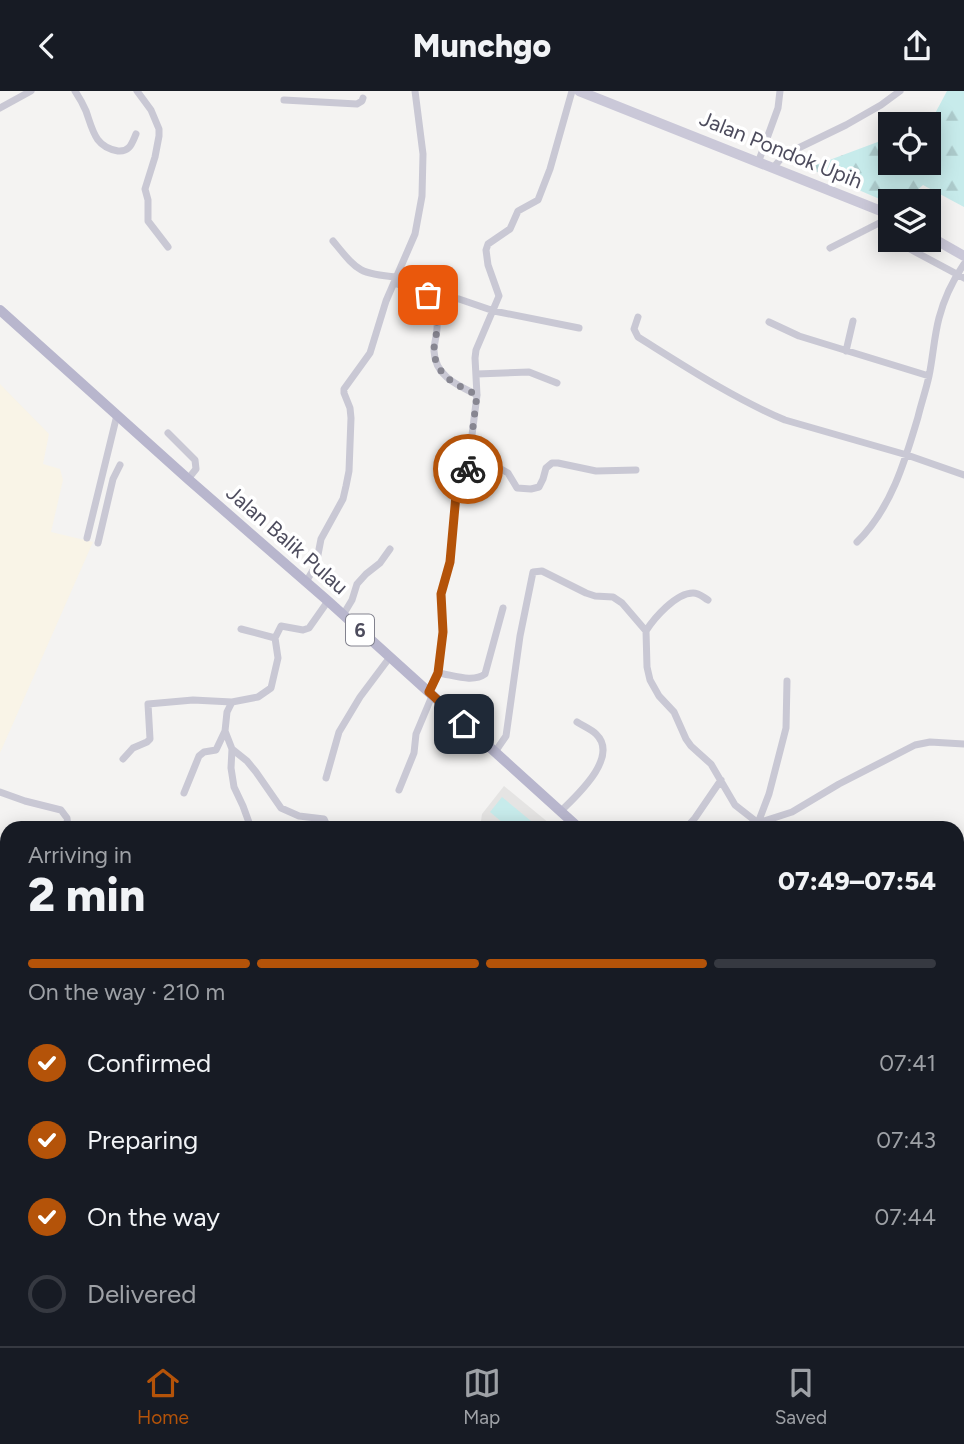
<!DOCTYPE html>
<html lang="en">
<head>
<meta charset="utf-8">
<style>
  :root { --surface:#171b24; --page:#242831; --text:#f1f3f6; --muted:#9ea1a6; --line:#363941; --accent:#b45309 }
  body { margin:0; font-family:Figtree,sans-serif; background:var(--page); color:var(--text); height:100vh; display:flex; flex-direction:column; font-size:26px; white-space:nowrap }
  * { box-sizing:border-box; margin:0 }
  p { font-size:23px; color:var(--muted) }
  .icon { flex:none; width:38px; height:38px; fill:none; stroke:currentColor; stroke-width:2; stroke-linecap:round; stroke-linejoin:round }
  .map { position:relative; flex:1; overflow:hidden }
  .sheet { position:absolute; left:0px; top:730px; width:964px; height:527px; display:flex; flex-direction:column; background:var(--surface); border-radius:21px 21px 0 0; box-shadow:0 4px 18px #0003 }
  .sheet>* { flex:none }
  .fabs { position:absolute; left:878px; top:21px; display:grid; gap:14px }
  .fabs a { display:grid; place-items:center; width:63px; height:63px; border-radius:0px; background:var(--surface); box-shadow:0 4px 18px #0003; font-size:35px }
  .pin { position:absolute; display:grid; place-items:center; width:60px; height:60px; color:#fff; margin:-30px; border-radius:14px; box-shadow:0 4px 10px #0006 }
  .courier { position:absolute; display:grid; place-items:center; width:70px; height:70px; margin:-35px; border:5px solid #b45309; border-radius:50%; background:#fff; color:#222; box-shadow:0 2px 9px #0007 }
  .headline em { font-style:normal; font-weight:800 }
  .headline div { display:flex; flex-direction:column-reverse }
  .headline { display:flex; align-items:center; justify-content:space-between; height:119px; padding:0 28px }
  h1 { font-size:46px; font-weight:800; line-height:52px }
  .bar { display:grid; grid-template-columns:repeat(4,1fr); gap:10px 7px; align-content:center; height:84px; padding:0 28px }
  .bar i { height:9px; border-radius:5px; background:var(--line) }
  .bar .on { background:var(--accent) }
  .bar p { grid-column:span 4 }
  ol { padding:0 28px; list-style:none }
  li { display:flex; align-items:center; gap:21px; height:77px }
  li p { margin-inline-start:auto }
  li .icon { padding:7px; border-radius:50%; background:var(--accent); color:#fff; stroke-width:4 }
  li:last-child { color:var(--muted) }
  li i { width:38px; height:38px; border:4px solid var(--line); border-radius:50% }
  header { display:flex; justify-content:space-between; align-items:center; height:91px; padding:0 28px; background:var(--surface); font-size:32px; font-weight:800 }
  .tab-bar { display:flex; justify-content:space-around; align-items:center; height:98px; border-top:2px solid var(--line); background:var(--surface); font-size:19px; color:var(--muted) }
  .tab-bar a { display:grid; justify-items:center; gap:4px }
  .tab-bar .on { color:var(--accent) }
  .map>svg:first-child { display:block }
</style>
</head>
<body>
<header><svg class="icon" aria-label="back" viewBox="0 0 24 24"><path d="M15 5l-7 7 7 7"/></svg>Munchgo<svg class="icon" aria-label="share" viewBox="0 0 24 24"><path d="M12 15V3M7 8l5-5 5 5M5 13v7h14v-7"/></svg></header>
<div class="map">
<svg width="964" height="1255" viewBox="0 0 964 1255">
  <defs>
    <pattern id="forest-firs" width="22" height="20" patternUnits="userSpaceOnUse" patternTransform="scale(1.75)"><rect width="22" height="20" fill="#c7ebeb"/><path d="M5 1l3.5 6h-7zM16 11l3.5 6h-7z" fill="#adcbcc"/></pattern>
  </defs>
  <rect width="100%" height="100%" fill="#f4f3f2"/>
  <!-- education -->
  <path fill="#e5e4e3" d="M 504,695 L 555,737 L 480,737 L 482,723 Z"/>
  <!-- medical -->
  <path fill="#f9f4e7" d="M 0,293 L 49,343 L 43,373 L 60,378 L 63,389 L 51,441 L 93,451 L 0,662 Z"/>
  <!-- forest -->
  <path fill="url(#forest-firs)" d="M 947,0 L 964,0 L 964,116 L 923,94 L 905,110 L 891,110 L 891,113 L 808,77 L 891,46 L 891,72 L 929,72 L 929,33 L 924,33 L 931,30 Z"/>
  <!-- pitch -->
  <path fill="#c7ebeb" d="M 502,706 L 531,730 L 526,737 L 509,737 L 490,721 Z"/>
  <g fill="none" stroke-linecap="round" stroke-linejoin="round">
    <!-- street -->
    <path stroke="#c9c8d4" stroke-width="7" d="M 75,0 C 79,6 83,13 86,20 C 93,40 95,56 118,60 C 130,61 132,52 136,43
      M 137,0 L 151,19 L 159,38 L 159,45 L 155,66 L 145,98 L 148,109 L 148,130 L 168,156
      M 284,9 L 357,13 L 362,10 L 363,7
      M 0,17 L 31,0
      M 758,72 L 778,17 L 780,0
      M 773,77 L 784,64 L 846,34 L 881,14 L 900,0
      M 333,150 C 357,179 358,183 397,186
      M 830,157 L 891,126
      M 908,157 L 964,187
      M 394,192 L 432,205 L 459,208 L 494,220 L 579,237
      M 416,200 C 424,209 435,220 437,232 C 438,241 434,251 434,260 C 435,285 457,294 477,304
      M 638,226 L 634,238 L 638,246 C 686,276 733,307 785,329 L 907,364 L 964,384
      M 769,231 L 799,245 L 929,285
      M 846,260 L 853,230
      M 477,283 L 529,281 L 557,292
      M 168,342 L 195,369 L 196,378 L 188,388
      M 471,372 L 501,378 L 508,382 L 517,397 L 531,398 L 539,396 L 543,388 L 546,377 L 552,372 L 558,372 L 596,380 L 636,379
      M 87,447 L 117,324
      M 857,451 C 891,418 905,370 918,326 C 921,313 926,299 929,285 C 933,266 934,246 939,227 C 944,208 953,189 964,173
      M 98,452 L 113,388 L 120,374
      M 306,491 L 316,474 L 321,448 L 343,408 L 346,395 L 349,380 L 351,327 L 350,317 L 344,302 L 344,298 L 370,262 L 386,210 L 415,143 L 422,105 L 423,63 L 415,0
      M 343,524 L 352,509 L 357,493 L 366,483 L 380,472 L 390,458
      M 241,538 L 275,547
      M 646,540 C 654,527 676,502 693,502 C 699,502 703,506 708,509
      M 438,582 C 453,584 473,592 485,583 L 503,517
      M 429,601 L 438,582 L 443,541 L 441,503 L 450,471 L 456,404 L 471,372 L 471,352 L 477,304 L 475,267 L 476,259 L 499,205 L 488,174 L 486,159 L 488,153 L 510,138 L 518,120 L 538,109 L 550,78 L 572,0
      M 232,658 L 247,670 L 256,681 L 281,717 L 299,725 L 324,728 L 328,737
      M 495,661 L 506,645 L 520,545 L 533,481 L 542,480 L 586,502 L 595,505 L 613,506 L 622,512 L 646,540 L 647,576 L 650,589 L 659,605 L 674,621 L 686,648 L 691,655 L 711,673 L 735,714 L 758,732 L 769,703 L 786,637 L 787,590
      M 123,668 L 133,657 L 147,651 L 150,648 L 148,613 L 193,609 L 232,611
      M 326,687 L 339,641 L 360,606 L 390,566
      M 399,699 L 414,662 L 416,643 L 432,605
      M 0,701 L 25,710 L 61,719 L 67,727 L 68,737
      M 184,702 L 199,665 L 204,661 L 216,659 L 225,640
      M 561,720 C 576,705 620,666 596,643 C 591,638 583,635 577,631
      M 768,729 L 781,737
      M 251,737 L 243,715 L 234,696 L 231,677 L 232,658 L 225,640 L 227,621 L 232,611 L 258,606 L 271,597 L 278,567 L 275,547 L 281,535 L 303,539 L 309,537 L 328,510
      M 686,737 L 695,727 L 721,689
      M 756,737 L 758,732 L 792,721 L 839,693 L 915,654 L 930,651 L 964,653
      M 957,830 L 964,834
      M 964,1012 L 961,1029 L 964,1033
      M 0,1054 L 7,1051
      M 0,1144 L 7,1143
      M 957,1147 L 964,1149
      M 0,1199 L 7,1199
      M 352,1250 L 387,1250
      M 806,1250 L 815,1255
      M 20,1255 L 20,1250"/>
    <!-- secondary -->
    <path stroke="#cac8d8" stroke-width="10" d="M 579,0 L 891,124
      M 929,145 L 964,165"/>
    <!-- primary -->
    <path stroke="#b8b6cd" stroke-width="10" d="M 0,219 L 188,388 L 328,510 L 579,737
      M 957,1080 L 964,1086"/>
  </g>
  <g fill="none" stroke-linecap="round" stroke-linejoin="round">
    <!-- done -->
    <path stroke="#878691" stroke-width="7" stroke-dasharray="0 12.6" d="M 428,204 L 416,200 C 423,208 435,220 437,232 C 438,241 434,250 434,259 C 435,285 457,294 477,304 L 471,352 L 471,372 L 468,378"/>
    <!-- route -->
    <path stroke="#b45309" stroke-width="9" d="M 464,633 L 429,601 L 438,582 L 443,541 L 441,503 L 450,471 L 456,404 L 468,378"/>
  </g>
  <g text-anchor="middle" stroke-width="7" stroke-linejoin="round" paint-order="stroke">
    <!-- shield labels -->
    <rect fill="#fff" stroke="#82828e" stroke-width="2" x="346" y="523.5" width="28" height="31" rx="5"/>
    <g font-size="19" font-weight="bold" fill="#4d4c5d">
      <text x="360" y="546">6</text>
    </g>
    <!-- street labels -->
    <g font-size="21" fill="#4d4c5d" stroke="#fff">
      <text transform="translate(781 59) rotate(22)" y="7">Jalan Pondok Upih</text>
      <text transform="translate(287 449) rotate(41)" y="7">Jalan Balik Pulau</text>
    </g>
  </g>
</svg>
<div class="fabs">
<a><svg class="icon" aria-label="locate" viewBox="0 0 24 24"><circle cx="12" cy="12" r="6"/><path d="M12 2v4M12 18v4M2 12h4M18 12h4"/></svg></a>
<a><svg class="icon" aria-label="layers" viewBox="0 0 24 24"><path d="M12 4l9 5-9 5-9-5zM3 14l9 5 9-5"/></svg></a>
</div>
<div class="pin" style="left:428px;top:204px;background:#ea580c"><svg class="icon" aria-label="bag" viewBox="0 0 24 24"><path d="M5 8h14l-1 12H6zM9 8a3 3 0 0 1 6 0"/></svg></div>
<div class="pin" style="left:464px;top:633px;background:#1f2937"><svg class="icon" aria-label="home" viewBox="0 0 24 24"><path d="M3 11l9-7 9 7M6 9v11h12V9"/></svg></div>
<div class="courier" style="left:468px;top:378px"><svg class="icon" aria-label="bike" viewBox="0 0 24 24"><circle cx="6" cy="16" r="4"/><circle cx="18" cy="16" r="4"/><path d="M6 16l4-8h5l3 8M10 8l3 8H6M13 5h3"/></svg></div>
<section class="sheet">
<div class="headline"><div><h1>2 min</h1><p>Arriving in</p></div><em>07:49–07:54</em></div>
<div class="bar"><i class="on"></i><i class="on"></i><i class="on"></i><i></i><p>On the way · 210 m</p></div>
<ol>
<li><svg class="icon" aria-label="check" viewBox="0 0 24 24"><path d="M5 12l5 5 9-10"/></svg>Confirmed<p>07:41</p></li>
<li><svg class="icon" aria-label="check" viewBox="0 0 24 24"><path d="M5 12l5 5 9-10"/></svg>Preparing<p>07:43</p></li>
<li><svg class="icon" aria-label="check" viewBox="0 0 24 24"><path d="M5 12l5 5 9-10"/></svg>On the way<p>07:44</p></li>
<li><i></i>Delivered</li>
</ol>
</section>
</div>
<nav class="tab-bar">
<a class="on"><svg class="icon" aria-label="home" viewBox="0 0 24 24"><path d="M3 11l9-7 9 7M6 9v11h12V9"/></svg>Home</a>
<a><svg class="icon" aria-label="map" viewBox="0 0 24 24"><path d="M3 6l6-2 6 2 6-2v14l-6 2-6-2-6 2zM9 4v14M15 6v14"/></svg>Map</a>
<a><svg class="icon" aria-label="saved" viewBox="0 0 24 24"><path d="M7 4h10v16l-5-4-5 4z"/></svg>Saved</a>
</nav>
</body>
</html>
